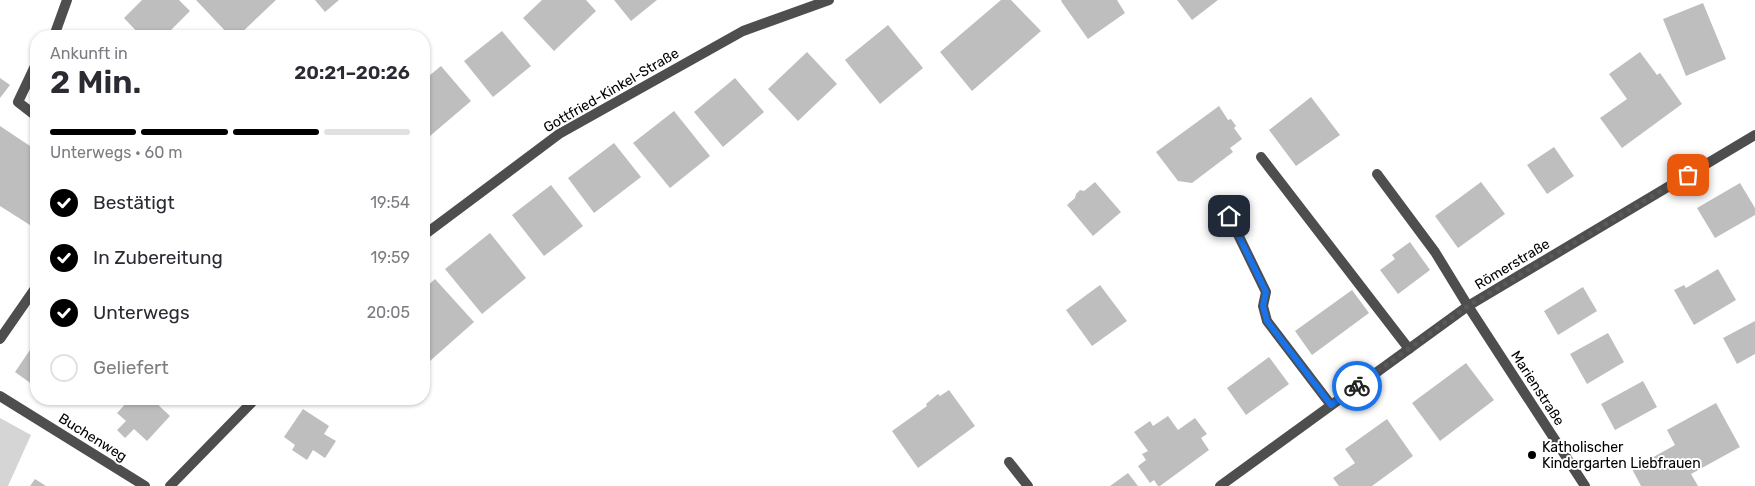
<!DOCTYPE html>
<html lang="de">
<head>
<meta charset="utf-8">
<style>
  :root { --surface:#fff; --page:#f2f2f3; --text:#2b2b33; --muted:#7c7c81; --line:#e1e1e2; --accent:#000 }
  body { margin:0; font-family:Rubik,sans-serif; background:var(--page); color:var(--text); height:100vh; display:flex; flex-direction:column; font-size:19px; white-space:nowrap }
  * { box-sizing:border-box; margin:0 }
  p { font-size:16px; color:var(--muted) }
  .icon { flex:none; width:28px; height:28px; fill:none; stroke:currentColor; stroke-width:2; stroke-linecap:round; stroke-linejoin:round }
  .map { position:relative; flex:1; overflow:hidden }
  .sheet { position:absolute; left:30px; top:30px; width:400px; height:375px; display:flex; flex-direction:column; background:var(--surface); border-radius:20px; box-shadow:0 1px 4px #0004 }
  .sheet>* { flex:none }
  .pin { position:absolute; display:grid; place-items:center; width:42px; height:42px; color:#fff; margin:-21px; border-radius:10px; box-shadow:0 2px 8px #0006 }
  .courier { position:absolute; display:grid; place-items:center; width:50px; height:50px; margin:-25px; border:4px solid #1a73e8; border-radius:50%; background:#fff; color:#222; box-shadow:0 1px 6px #0007 }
  .head em { font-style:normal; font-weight:600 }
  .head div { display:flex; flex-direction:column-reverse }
  .head { display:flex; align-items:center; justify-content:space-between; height:85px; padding:0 20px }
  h1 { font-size:32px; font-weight:600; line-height:38px }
  .bar { display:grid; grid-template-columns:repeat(4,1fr); gap:8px 5px; align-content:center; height:60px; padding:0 20px }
  .bar i { height:6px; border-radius:4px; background:var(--line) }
  .bar .active { background:var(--accent) }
  .bar p { grid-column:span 4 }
  ol { padding:0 20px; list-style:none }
  li { display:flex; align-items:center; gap:15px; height:55px }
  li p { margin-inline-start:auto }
  li .icon { padding:5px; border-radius:50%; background:var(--accent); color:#fff; stroke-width:4 }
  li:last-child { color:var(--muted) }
  li i { width:28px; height:28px; border:2px solid var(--line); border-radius:50% }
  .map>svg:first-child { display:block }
</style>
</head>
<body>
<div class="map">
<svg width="1755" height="486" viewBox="0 0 1755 486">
  <rect width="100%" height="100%" fill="#fff"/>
  <!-- green -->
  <path fill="#d5d5d5" d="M 0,418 L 31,435 L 8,486 L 0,486 Z"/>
  <!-- building -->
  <path fill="#bebebe" d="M 142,0 L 179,0 L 190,11 L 165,36 L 141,36 L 124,18 Z
    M 196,0 L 276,0 L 238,36 L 230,36 Z
    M 315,0 L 339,0 L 325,12 Z
    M 542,0 L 586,0 L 596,11 L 554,51 L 523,18 Z
    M 614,0 L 657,0 L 631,21 Z
    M 1001,0 L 1011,0 L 1041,31 L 972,91 L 940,52 Z
    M 1062,0 L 1117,0 L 1125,13 L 1088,39 L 1061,1 Z
    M 1177,0 L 1218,0 L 1192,20 Z
    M 1703,3 L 1726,59 L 1686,76 L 1663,19 Z
    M 888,25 L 923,68 L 880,104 L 845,60 Z
    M 502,31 L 531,66 L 493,97 L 464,61 Z
    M 807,52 L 837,84 L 798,121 L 768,89 Z
    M 1640,52 L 1657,75 L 1660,73 L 1682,104 L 1622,148 L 1600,118 L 1627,99 L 1609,74 Z
    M 441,66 L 471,101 L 430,136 L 424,129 L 424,80 Z
    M 0,78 L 10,85 L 0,98 Z
    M 735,78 L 764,112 L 723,147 L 694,112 Z
    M 1311,97 L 1340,135 L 1296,166 L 1269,130 Z
    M 1219,106 L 1228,120 L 1231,119 L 1236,126 L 1234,128 L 1242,139 L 1230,148 L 1233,152 L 1192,183 L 1178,181 L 1156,152 Z
    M 674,111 L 710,156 L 670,188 L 633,143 Z
    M 0,126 L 36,150 L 36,223 L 33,227 L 0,206 Z
    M 614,143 L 641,177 L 594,213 L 568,178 Z
    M 1554,147 L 1574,176 L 1547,194 L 1527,165 Z
    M 1095,182 L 1121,212 L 1093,236 L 1067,205 L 1075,198 L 1076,194 L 1080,190 L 1084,191 Z
    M 1481,182 L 1505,214 L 1458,248 L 1435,216 Z
    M 1740,183 L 1755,208 L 1755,215 L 1715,238 L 1697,208 Z
    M 551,185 L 583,226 L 544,256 L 512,215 Z
    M 490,233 L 526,278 L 482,314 L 445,269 Z
    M 1410,242 L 1430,270 L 1398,294 L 1380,270 L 1395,259 L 1392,255 Z
    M 1718,269 L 1736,300 L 1694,325 L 1674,290 L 1684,285 L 1686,288 Z
    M 435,279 L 474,322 L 430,361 L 424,354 L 424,330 L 426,328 L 424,326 L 424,289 Z
    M 1100,285 L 1127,321 L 1092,346 L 1066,310 Z
    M 1583,287 L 1597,311 L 1558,335 L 1544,311 Z
    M 1352,290 L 1369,313 L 1312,355 L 1295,331 Z
    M 1755,321 L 1755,354 L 1737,364 L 1723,338 Z
    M 1608,333 L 1624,362 L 1587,384 L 1570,354 Z
    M 36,341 L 36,387 L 15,372 Z
    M 1269,357 L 1289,384 L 1246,415 L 1227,388 Z
    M 1466,363 L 1494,400 L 1440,441 L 1412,403 Z
    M 1643,381 L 1657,407 L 1615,430 L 1601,404 Z
    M 949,390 L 975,426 L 918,468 L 892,431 L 927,406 L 926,404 L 938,394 L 940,396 Z
    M 54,399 L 67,399 L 63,405 Z
    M 130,399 L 152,399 L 170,416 L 147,441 L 134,429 L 125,438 L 117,430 L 126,421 L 117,413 Z
    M 1716,403 L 1740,447 L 1691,474 L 1698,486 L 1641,486 L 1632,469 L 1675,445 L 1667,430 Z
    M 303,409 L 329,426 L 324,434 L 336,441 L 325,458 L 313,450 L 307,460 L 292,450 L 295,445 L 284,437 Z
    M 1168,416 L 1178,430 L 1195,418 L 1207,434 L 1201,438 L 1209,450 L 1160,486 L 1158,486 L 1154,480 L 1150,483 L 1138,466 L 1146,460 L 1142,454 L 1148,451 L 1134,432 L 1150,421 L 1153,426 Z
    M 1387,419 L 1413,456 L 1372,486 L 1339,486 L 1333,478 L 1355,463 L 1345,449 Z
    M 1128,473 L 1138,486 L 1110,486 Z
    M 35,479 L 46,486 L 30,486 Z"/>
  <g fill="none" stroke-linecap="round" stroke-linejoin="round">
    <!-- service -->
    <path stroke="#4e4e4e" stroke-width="10" d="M 36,64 L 18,102 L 36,116
      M 1261,157 L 1409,349
      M 1377,174 L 1435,252 L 1468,306
      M 1229,216 L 1266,292 L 1263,306 L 1267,321 L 1331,405
      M 1009,462 L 1028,486"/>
    <!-- minor -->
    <path stroke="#4e4e4e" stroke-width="10" d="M 54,36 L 67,0
      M 424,235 L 559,134 L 743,31 L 829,0
      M 1468,306 L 1585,486
      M 0,339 L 36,287
      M 0,396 L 145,486
      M 170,486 L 255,399
      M 1220,486 L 1468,306 L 1755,135"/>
  </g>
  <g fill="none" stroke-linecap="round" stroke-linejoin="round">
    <!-- done -->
    <path stroke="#595959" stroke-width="5" stroke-dasharray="0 9" d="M 1357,386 L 1468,306 L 1688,175"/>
    <!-- route -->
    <path stroke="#1a73e8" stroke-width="6" d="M 1229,216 L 1266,292 L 1263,306 L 1267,321 L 1331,405 L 1357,386"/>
  </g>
  <!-- markers -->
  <circle fill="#000" stroke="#fff" stroke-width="2" cx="1532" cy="455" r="5"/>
  <g text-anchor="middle" stroke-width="4" stroke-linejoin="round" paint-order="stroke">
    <!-- street labels -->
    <g font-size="14" fill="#000" stroke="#fff">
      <text transform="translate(611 90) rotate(-30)" y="5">Gottfried-Kinkel-Straße</text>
      <text transform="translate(1512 264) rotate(-31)" y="5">Römerstraße</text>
      <text transform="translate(1538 388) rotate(57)" y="5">Marienstraße</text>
      <text transform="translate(93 437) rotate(32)" y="5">Buchenweg</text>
    </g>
    <!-- poi labels -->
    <g font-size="14" fill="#000" stroke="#fff" text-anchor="start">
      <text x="1542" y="452">Katholischer<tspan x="1542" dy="16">Kindergarten Liebfrauen</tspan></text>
    </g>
  </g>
</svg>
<div class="pin" style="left:1688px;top:175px;background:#ea580c"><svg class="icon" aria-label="bag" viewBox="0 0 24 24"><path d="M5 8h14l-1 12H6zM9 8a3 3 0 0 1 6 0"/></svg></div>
<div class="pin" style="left:1229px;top:216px;background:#1f2937"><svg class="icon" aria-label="home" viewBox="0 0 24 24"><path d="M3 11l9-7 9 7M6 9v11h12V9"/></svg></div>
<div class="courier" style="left:1357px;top:386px"><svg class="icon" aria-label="bike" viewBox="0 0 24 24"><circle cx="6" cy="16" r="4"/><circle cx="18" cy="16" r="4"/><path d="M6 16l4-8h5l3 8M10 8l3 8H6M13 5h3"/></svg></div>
<section class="sheet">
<div class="head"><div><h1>2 Min.</h1><p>Ankunft in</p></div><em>20:21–20:26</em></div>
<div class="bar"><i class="active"></i><i class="active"></i><i class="active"></i><i></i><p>Unterwegs · 60 m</p></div>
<ol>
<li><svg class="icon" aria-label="check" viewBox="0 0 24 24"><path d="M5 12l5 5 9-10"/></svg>Bestätigt<p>19:54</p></li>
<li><svg class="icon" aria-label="check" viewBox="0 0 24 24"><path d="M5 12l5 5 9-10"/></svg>In Zubereitung<p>19:59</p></li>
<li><svg class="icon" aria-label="check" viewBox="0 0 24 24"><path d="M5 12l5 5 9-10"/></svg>Unterwegs<p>20:05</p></li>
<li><i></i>Geliefert</li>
</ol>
</section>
</div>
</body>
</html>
